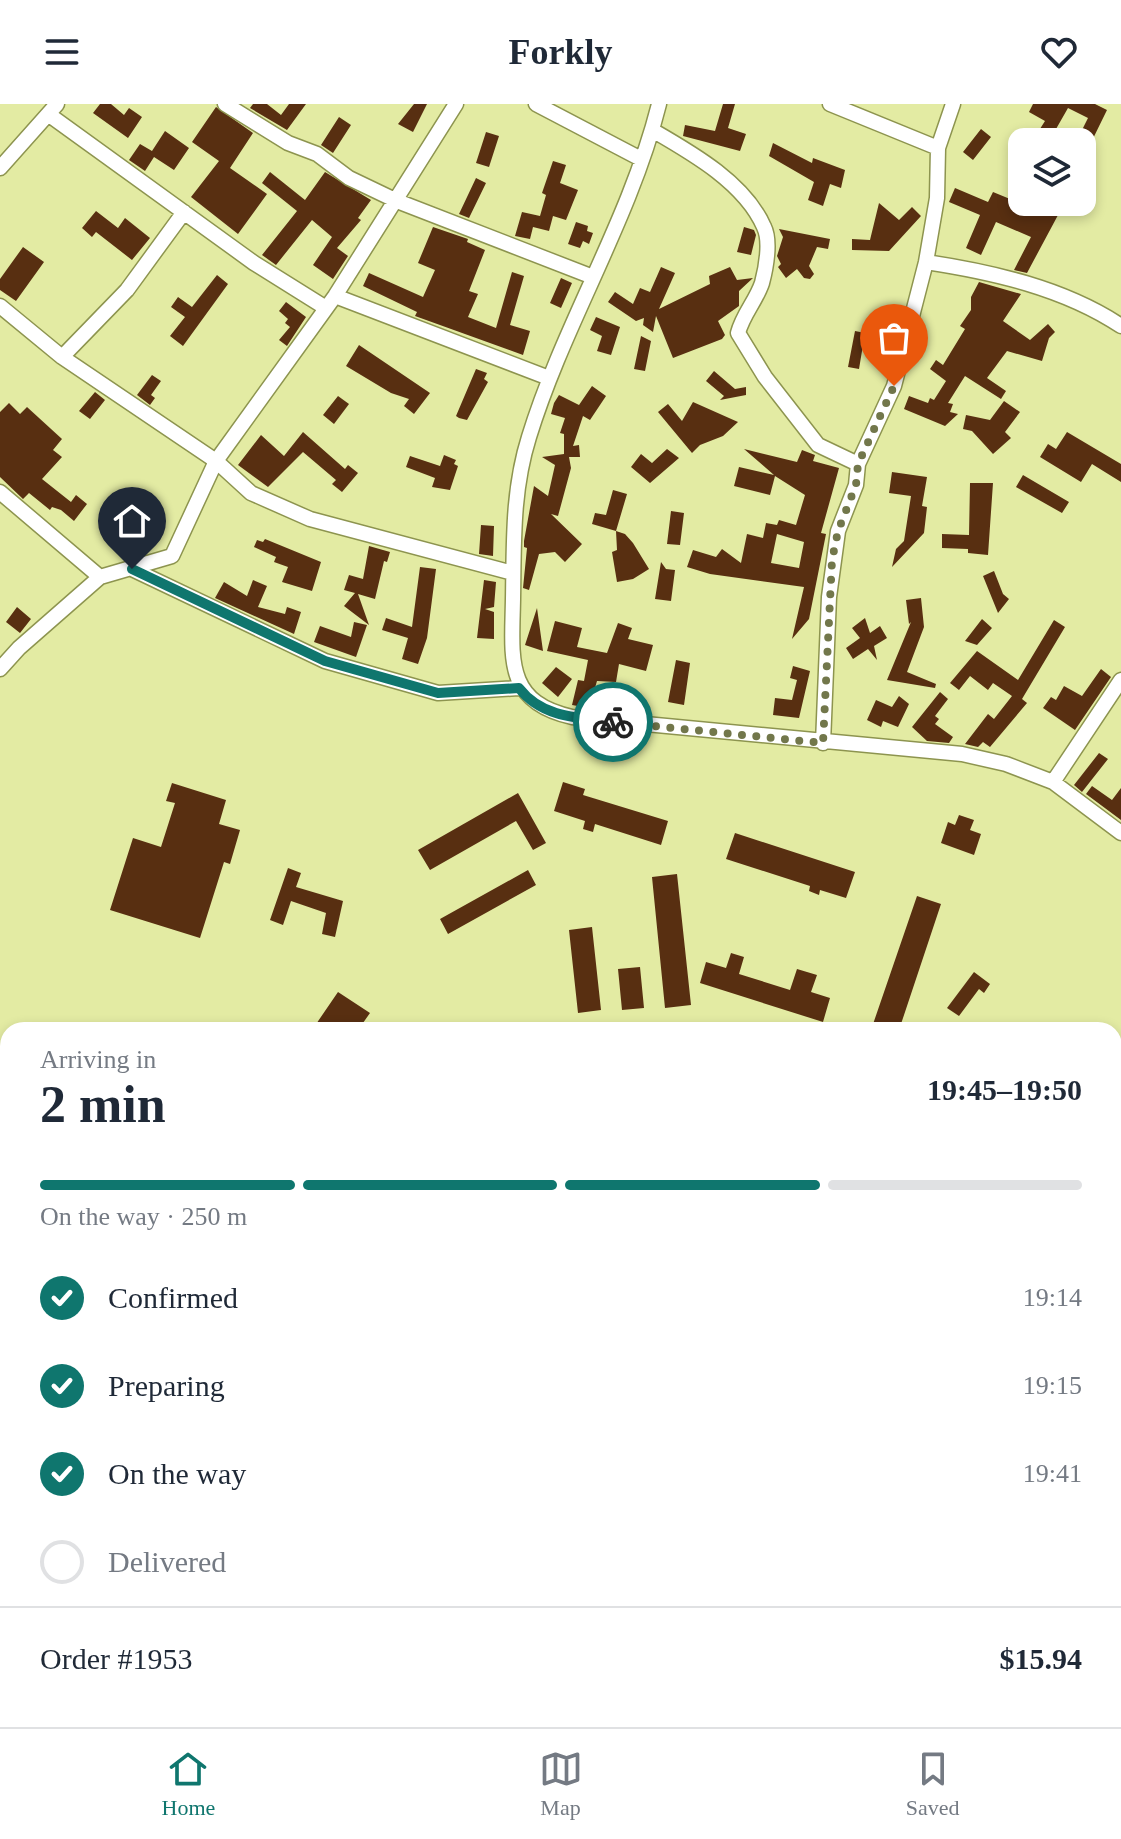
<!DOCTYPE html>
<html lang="en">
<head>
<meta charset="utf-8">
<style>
  :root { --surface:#fff; --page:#f6f6f7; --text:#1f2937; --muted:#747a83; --line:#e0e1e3; --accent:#0f766e }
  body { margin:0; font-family:Georgia,serif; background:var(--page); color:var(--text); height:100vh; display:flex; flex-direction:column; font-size:30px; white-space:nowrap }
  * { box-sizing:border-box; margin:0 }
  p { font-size:26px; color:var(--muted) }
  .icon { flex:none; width:44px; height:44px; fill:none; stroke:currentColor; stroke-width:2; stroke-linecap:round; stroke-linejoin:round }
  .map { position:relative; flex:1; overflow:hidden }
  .sheet { position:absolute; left:0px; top:918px; width:1122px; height:706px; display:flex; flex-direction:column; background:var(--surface); border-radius:24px 24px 0 0; box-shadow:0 4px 12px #0003 }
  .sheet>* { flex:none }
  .buttons { position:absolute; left:1008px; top:24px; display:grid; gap:16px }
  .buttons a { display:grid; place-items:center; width:88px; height:88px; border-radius:16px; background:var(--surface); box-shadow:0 4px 12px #0003; font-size:40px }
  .pin { position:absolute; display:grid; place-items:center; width:68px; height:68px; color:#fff; margin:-82px -34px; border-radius:50% 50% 50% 0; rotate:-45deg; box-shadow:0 0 8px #0007 }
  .pin .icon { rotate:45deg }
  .courier { position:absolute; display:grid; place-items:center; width:80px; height:80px; margin:-40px; border:6px solid #0f766e; border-radius:50%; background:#fff; color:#222; box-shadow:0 2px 10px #0007 }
  .headline em { font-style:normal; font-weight:600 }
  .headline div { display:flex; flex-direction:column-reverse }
  .headline { display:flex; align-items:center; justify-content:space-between; height:136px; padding:0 40px }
  h1 { font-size:52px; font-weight:600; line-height:60px }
  .bar { display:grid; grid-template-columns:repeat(4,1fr); gap:12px 8px; align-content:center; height:96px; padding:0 40px }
  .bar i { height:10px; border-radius:6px; background:var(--line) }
  .bar .on { background:var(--accent) }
  .bar p { grid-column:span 4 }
  .line { display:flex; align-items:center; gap:20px; padding:0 40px; border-top:2px solid var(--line) }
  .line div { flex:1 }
  ol { padding:0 40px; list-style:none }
  li { display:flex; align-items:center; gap:24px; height:88px }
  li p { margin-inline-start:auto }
  li .icon { padding:8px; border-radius:50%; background:var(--accent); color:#fff; stroke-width:4 }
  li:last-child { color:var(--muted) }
  li i { width:44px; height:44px; border:4px solid var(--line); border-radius:50% }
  header { display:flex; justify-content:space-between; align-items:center; height:104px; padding:0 40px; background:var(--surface); font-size:36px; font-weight:600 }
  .tabs { display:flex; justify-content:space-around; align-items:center; height:112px; border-top:2px solid var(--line); background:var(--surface); font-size:22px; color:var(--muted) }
  .tabs a { display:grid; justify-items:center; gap:4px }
  .tabs .on { color:var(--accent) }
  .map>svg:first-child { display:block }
</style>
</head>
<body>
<header><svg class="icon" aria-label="menu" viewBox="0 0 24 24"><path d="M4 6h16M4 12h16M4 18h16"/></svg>Forkly<svg class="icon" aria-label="heart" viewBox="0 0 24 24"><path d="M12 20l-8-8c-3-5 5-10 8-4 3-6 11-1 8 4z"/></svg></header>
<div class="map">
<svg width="1121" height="1623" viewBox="0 0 1121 1623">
  <rect width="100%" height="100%" fill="#e3eba3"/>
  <!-- green -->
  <path fill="#b5bf2d" d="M 8,1575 L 8,1616 L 149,1616 L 160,1623 L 0,1623 L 0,1586 Z"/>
  <!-- building -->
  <path fill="#582f11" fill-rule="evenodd" d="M 100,0 L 111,0 L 124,11 L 129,4 L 142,13 L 128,34 L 93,9 Z
    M 253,0 L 267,0 L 281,11 L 289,0 L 306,0 L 287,26 L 250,4 Z
    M 414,0 L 427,0 L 413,28 L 398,20 Z
    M 723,0 L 735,0 L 728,24 L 746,30 L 740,47 L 683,32 L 685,21 L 715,27 Z
    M 1033,0 L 1095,0 L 1107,6 L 1082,57 L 1082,38 L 1076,38 L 1088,14 L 1068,4 L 1056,25 L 1073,38 L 1056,38 L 1038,28 L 1045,17 L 1029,8 Z
    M 216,3 L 253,29 L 230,64 L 267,90 L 238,130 L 191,93 L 219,57 L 192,38 Z
    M 339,13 L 351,21 L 333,49 L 321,41 Z
    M 981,25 L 991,33 L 973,56 L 963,48 Z
    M 165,27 L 189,44 L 174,66 L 154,53 L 145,67 L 129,56 L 140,40 L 152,47 Z
    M 486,28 L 499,32 L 489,63 L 476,59 Z
    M 773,39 L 812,59 L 813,54 L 845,66 L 841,84 L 830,80 L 823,102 L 808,96 L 814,78 L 769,52 Z
    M 553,57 L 566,61 L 560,79 L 578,86 L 566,116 L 553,112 L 549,127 L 533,123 L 530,135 L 515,132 L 522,108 L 540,112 L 546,91 L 542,89 Z
    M 270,68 L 305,96 L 325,68 L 371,96 L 358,114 L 361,116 L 337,144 L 348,152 L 333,175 L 313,161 L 332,133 L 312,116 L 276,161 L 262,151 L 297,107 L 262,79 Z
    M 1022,72 L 1022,98 L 1065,98 L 1027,169 L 1014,166 L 1031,133 L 996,118 L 981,151 L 966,144 L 980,111 L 949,98 L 955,84 L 988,98 L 993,88 L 1010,95 Z
    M 476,74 L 486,79 L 469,114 L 459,110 Z
    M 879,99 L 899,116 L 912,103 L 921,112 L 889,147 L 852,146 L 852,135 L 870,136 Z
    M 96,107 L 118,124 L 125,114 L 150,134 L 132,156 L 96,128 L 92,133 L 82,124 Z
    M 576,118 L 588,122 L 587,127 L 593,129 L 589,140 L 583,137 L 580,144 L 568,140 Z
    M 433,123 L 468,135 L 467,138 L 485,146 L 469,187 L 478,190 L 468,213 L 496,224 L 512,168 L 524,172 L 510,221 L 530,227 L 523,251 L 415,212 L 417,208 L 363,182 L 369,169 L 423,193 L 435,166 L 418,159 Z
    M 744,123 L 754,126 L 756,131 L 751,151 L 737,148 Z
    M 779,125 L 830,135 L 828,145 L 817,143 L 809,162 L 814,170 L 810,175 L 804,174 L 797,165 L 786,174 L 778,163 L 781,160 L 777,152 L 783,133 Z
    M 23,143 L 44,158 L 16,197 L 0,186 L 0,175 Z
    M 661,163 L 675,169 L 659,205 L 710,180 L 709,172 L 730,163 L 737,176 L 753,174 L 739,187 L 739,202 L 718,217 L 725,231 L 722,235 L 673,254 L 656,212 L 653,228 L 643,221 L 644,214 L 636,217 L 608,198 L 615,188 L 633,200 L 640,184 L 650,188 Z
    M 217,171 L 228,180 L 183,242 L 170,232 L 185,213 L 171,203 L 178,193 L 192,203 Z
    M 561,174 L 572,179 L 561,204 L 550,199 Z
    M 979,178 L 1021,190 L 1003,217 L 1030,236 L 1048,220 L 1055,228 L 1049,234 L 1042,257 L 1007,247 L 987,274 L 1006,287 L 1001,295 L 965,272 L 948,299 L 953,300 L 950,308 L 958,310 L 945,322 L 904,305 L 909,292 L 928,299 L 930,294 L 934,296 L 946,277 L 930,265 L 936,256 L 943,261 L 965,225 L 960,222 L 971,206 L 971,193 Z
    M 286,198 L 306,213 L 287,242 L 279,236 L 290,223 L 285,219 L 288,215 L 279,207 Z
    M 596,213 L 620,223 L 611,251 L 597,247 L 602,232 L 590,226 Z
    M 855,227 L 865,229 L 859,265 L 848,263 Z
    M 641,232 L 651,237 L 645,267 L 634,265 Z
    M 359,241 L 430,289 L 414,310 L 404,302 L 409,295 L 391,289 L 346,262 Z
    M 476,265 L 487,269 L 484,275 L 488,278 L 467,316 L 459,314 L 456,312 Z
    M 714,267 L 735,285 L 746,283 L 746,291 L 720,296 L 724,292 L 706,277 Z
    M 152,271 L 161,277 L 151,291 L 155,294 L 150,301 L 137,291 Z
    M 592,282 L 606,292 L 590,316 L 583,312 L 573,342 L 579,341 L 580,353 L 569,353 L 571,364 L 558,412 L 551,410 L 582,440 L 565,458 L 555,448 L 539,450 L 529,486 L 523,484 L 527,444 L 524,443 L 524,437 L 534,382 L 548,392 L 555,361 L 542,353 L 564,350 L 564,330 L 560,329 L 565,314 L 551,310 L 554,299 L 559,291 L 579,301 Z
    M 95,288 L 105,296 L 90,315 L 79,307 Z
    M 338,292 L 349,300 L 334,320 L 323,311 Z
    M 1004,297 L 1020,308 L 1005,328 L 1011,334 L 993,350 L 972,327 L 963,325 L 966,311 L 990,316 Z
    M 693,298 L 738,318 L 723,332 L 700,341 L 692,349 L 658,308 L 668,300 L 682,317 Z
    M 9,299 L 20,310 L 27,303 L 62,335 L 53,346 L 62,353 L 42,375 L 71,398 L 76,391 L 87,400 L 74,417 L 61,406 L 52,403 L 50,406 L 29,389 L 23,395 L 0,373 L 0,308 Z
    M 303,328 L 345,365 L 348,361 L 358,369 L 342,388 L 332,380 L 336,376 L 303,348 L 268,383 L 238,361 L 261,331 L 284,352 Z
    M 1067,328 L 1121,360 L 1121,378 L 1092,360 L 1081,378 L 1040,353 L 1048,340 L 1056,345 Z
    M 667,345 L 679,354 L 650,379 L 631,363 L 641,350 L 652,359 Z
    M 744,345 L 797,358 L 802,346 L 815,351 L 813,357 L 839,364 L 821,429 L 826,430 L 809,515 L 792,535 L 804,483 L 710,470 L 687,463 L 693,446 L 716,453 L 722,445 L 741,459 L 747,430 L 763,434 L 766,419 L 777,421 L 779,416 L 796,421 L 805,391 L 775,372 L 770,391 L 734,382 L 739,363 L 774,371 ZM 777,430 L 804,438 L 799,464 L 771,459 Z
    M 444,351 L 456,356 L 454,360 L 458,362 L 450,386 L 432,383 L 435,374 L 406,363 L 410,352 L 440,362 Z
    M 892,368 L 927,373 L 922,402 L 927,403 L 924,429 L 892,463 L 896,445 L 904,437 L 911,392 L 889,389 Z
    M 1023,371 L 1069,398 L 1062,409 L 1016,383 Z
    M 970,379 L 993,379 L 988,451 L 968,449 L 968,445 L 942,444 L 942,430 L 969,431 Z
    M 613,386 L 627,390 L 616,427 L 592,420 L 595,409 L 606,411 Z
    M 671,407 L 684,409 L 680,441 L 667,440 Z
    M 481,421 L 494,422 L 493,452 L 479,450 Z
    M 616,427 L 625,430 L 633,439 L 649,465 L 633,475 L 617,478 L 612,448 L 617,446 Z
    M 265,435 L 321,458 L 312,487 L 282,478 L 288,463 L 274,458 L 276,453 L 254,443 L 257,436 L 263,438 Z
    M 369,442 L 390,448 L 387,458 L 384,457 L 375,495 L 358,490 L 369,521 L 344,502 L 355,489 L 344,486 L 349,471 L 363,475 Z
    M 661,458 L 666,465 L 675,466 L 671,497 L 655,495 Z
    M 420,463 L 436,465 L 427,534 L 418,560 L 402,555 L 408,534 L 382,526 L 386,514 L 412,523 Z
    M 994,467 L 1003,490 L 1009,495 L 998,509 L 983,472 Z
    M 253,476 L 267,482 L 258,503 L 285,510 L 287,503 L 301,508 L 294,530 L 215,494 L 224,478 L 247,492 Z
    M 484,476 L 496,478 L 494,503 L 485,505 L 494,508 L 494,535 L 477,534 Z
    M 921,494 L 924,523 L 907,568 L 936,580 L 935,584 L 887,576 L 911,518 L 909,520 L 906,496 Z
    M 17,503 L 31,515 L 20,529 L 6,518 Z
    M 537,504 L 543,547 L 525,541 Z
    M 865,514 L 870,529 L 880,522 L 887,534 L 874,542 L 877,556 L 868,545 L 853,555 L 846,544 L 860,534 L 852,524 Z
    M 982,515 L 992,524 L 977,541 L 965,537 Z
    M 1054,516 L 1065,523 L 1022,595 L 1027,599 L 990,643 L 983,638 L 978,643 L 965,640 L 988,610 L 994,615 L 1012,592 L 993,579 L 988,586 L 970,572 L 959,586 L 950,579 L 977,547 L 1018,576 Z
    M 555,517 L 582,524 L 577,543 L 607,549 L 618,519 L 632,524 L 628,535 L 653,541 L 646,567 L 619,560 L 616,578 L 597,577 L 589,604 L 572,601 L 578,576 L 584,577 L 588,556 L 547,547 Z
    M 354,518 L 367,521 L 356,553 L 314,538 L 320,522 L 351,533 Z
    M 676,556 L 690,559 L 684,601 L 668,598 Z
    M 793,562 L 810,567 L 799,614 L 773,611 L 775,594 L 792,596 L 797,576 L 790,574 Z
    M 556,563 L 572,575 L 558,593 L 542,579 Z
    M 1101,565 L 1111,573 L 1075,626 L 1043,604 L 1051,593 L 1056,596 L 1064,582 L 1082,592 Z
    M 940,588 L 948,595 L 935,612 L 939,615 L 935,620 L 953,633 L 949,639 L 927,637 L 912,623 Z
    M 899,592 L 909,600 L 898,623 L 883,617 L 881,623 L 867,616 L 876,596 L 892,603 Z
    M 1099,649 L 1108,655 L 1082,688 L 1074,681 Z
    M 563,678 L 585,685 L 583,691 L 668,717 L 661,741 L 595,720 L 593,728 L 583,725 L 585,717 L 554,707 Z
    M 172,679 L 226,696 L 219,720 L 240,726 L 230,760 L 224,758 L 200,834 L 110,806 L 133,734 L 161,743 L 175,699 L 166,697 Z
    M 1092,682 L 1112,696 L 1121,684 L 1121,716 L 1086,690 Z
    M 518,689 L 546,739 L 533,746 L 516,717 L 430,766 L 418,746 Z
    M 959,711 L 974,716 L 970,726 L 981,730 L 974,751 L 941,739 L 948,718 L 955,721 Z
    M 735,729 L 855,768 L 846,794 L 820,786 L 819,791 L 809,787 L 810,782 L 726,755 Z
    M 288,764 L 301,769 L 296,783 L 343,797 L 335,833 L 322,830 L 326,809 L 291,797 L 283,821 L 270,816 Z
    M 528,766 L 536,781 L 448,830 L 440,815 Z
    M 677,770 L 691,901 L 665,904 L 652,773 Z
    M 917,792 L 941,800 L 899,926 L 871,926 Z
    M 592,823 L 601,906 L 578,909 L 569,826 Z
    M 731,849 L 744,853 L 739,870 L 790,886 L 797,865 L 817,871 L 811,888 L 830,894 L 823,918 L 700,879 L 706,858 L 726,864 Z
    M 640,863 L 644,904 L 622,906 L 618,865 Z
    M 974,868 L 990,880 L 984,889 L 979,885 L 959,912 L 947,904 Z
    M 338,888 L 370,909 L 358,926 L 312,926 Z"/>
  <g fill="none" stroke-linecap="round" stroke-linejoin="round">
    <!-- street casing -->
    <g stroke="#8d944f" stroke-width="17">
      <path id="street" d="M 225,0 L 288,39 L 317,50 L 349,74 L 397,97 L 593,173
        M 536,0 L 641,55
        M 659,0 C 630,116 564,219 529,333 C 512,387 514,440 513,495 C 512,554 504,598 572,613 L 962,650 L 1006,660 L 1053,678 L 1121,729
        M 830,0 L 938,44
        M 48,10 L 254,159 L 326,204
        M 652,26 C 692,49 745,79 764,123 C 771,137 766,164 762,179 C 756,197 743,210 738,229 L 765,273 L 818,341 L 858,360
        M 0,64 L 57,0
        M 926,158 C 992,168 1064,184 1121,222
        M 335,192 L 549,274
        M 0,202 L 62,253 L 216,357 L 251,389 L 310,415 L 513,469
        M 62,253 L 127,186 L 184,108
        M 0,388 L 100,473
        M 132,465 L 325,557 L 438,589 L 519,584
        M 0,565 L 19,544 L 100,473 L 172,452 L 216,357 L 335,192 L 456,0
        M 823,639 L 829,493 L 838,427 L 856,381 L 858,360 L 894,282 L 926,158 L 937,94 L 938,44 L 953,0
        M 1053,678 L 1121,576"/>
    </g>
    <!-- secondary casing -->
    <g stroke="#8d944f" stroke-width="21">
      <path id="secondary" d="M 1114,1338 L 1121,1330
        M 888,1623 L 894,1616"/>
    </g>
    <!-- street -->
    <use href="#street" stroke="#fff" stroke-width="14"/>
    <!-- secondary -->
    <use href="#secondary" stroke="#fff" stroke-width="18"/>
  </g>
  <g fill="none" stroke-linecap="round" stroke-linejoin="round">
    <!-- done -->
    <path stroke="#72774b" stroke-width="8" stroke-dasharray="0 14.4" d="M 613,618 L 823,639 L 832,456 L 838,427 L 856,381 L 858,360 L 894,282"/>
    <!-- route -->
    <path stroke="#0f766e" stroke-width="10" d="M 132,465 L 325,557 L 438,589 L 519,584 C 542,614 579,614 613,618"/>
  </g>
</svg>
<div class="buttons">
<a><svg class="icon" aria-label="layers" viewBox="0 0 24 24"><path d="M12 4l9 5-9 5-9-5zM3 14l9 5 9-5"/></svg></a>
</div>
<div class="pin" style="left:894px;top:282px;background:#ea580c"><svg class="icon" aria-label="bag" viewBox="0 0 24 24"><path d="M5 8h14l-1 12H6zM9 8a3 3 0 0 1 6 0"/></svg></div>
<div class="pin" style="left:132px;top:465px;background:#1f2937"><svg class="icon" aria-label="home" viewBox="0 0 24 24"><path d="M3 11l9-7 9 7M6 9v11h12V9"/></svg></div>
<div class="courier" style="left:613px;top:618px"><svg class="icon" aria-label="bike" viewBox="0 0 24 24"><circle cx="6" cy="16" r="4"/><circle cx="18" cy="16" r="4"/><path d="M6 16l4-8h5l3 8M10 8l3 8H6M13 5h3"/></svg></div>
<section class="sheet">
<div class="headline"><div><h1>2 min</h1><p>Arriving in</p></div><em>19:45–19:50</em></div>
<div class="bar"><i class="on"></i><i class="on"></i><i class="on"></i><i></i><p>On the way · 250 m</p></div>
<ol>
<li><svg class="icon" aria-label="check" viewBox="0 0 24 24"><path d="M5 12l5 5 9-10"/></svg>Confirmed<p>19:14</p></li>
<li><svg class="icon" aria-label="check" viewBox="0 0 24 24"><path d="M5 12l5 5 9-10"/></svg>Preparing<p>19:15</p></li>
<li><svg class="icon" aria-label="check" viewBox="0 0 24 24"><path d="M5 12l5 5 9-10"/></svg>On the way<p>19:41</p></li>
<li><i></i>Delivered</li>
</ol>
<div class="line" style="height:104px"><div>Order #1953</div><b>$15.94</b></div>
</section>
</div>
<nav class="tabs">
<a class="on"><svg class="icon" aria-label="home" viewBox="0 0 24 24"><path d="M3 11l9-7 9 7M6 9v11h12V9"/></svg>Home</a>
<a><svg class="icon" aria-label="map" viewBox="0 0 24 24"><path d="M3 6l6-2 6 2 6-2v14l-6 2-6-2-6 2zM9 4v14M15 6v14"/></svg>Map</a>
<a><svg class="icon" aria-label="saved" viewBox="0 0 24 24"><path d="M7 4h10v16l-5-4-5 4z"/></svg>Saved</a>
</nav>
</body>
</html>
